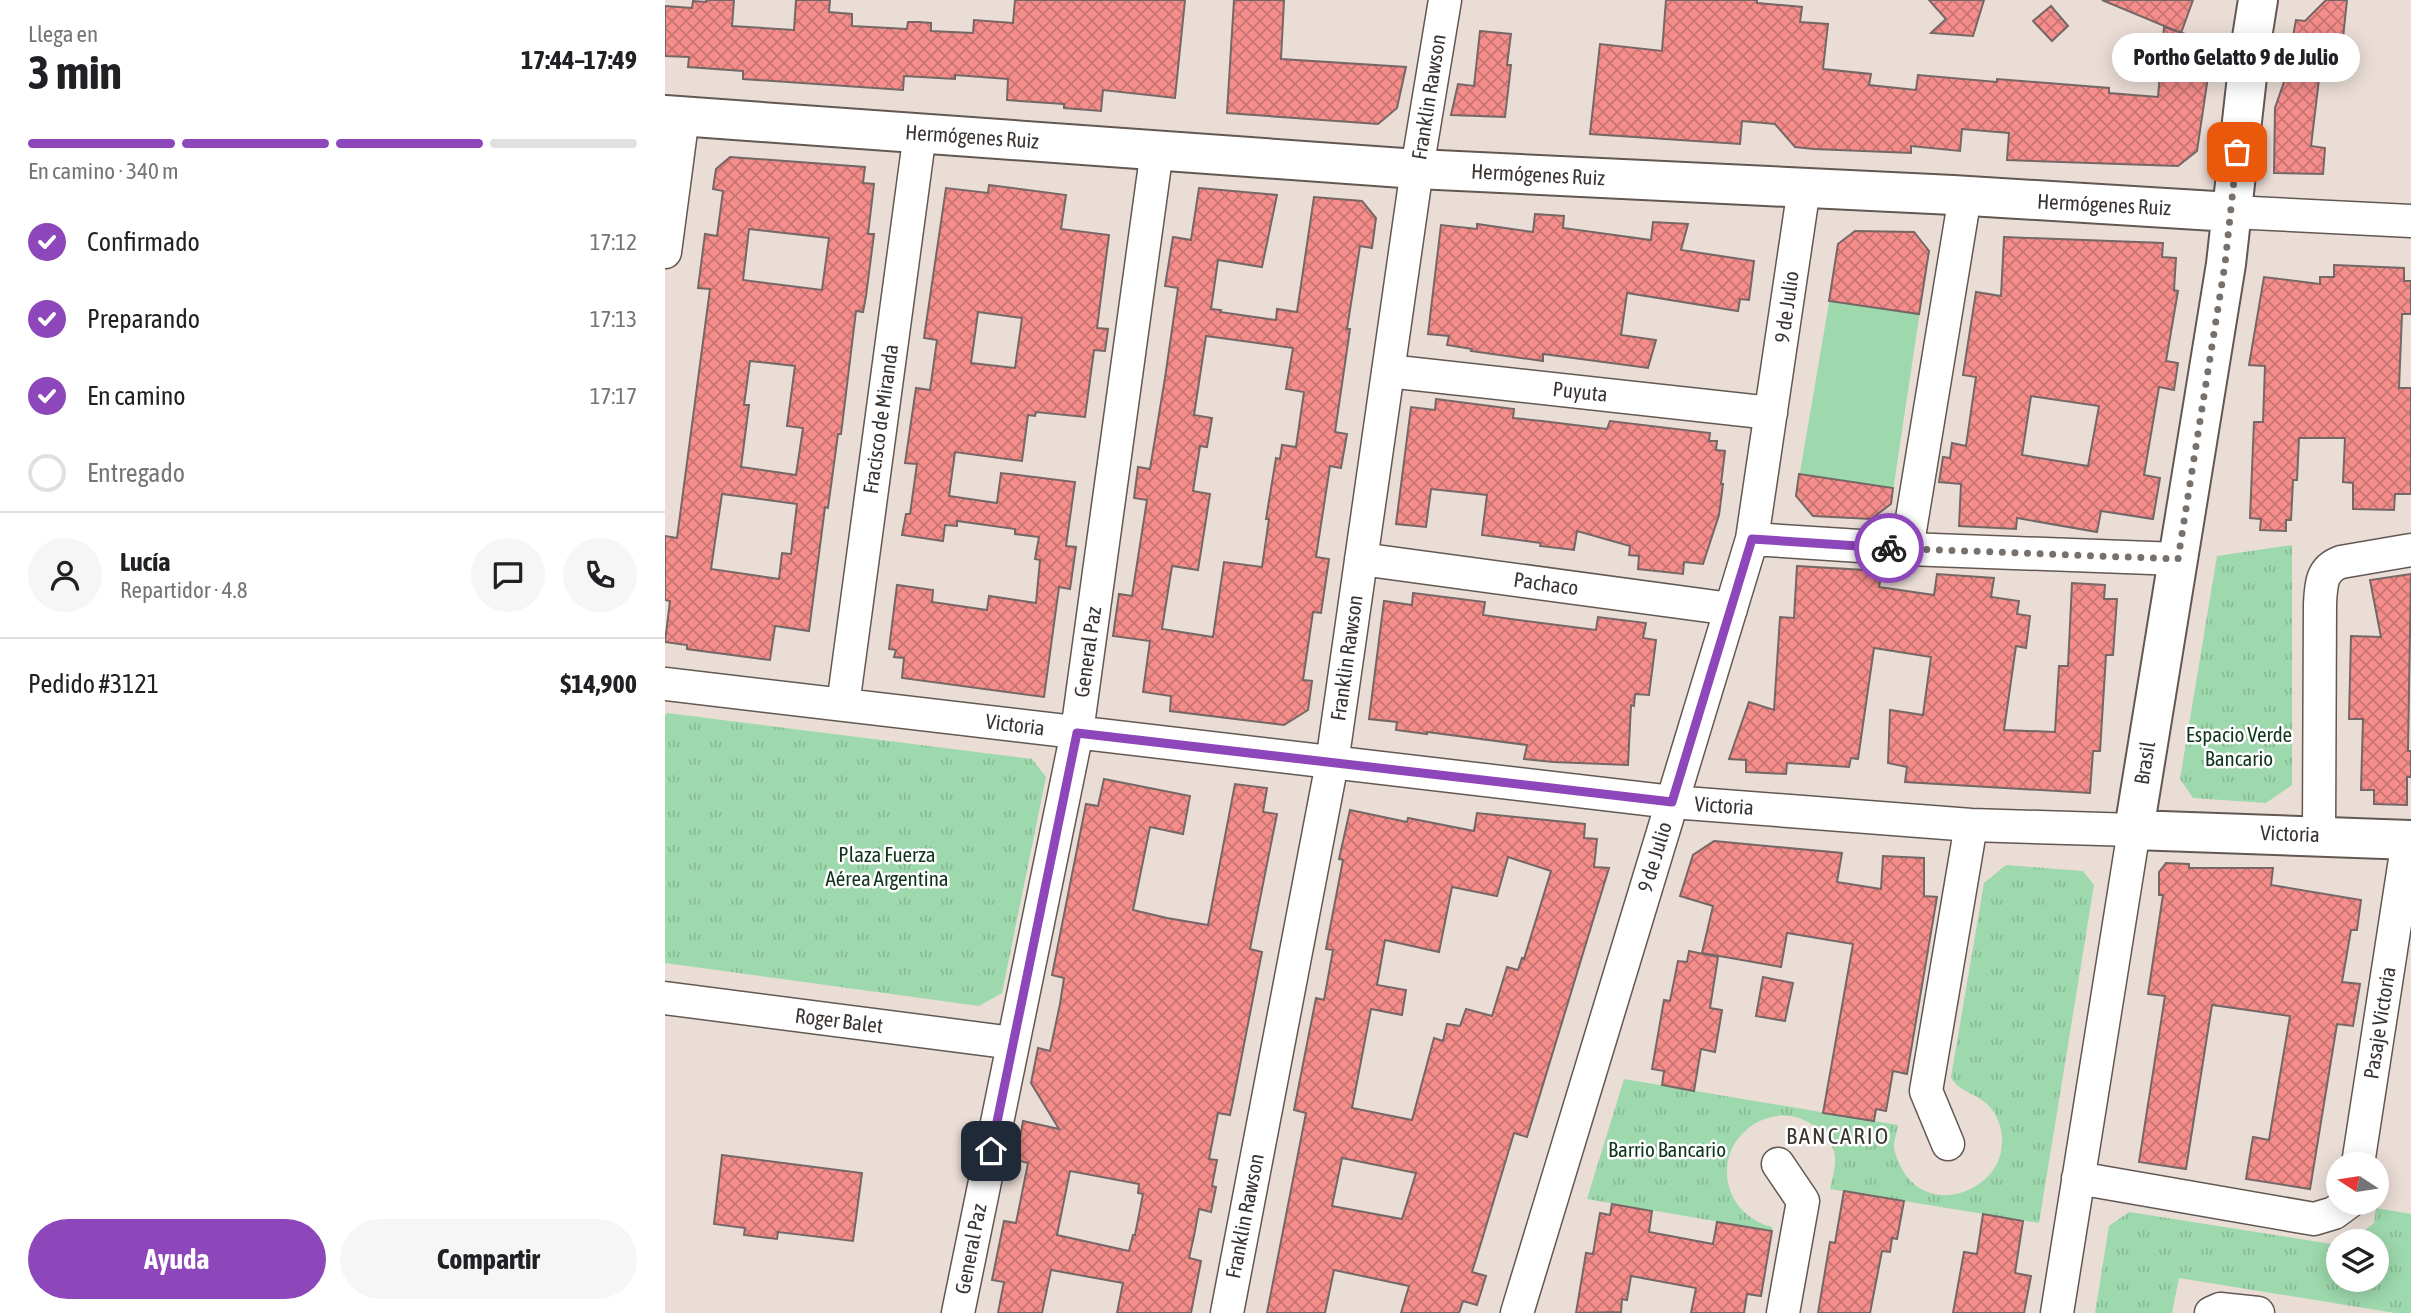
<!DOCTYPE html>
<html lang="es">
<head>
<meta charset="utf-8">
<style>
  :root { --surface:#fff; --page:#f6f6f6; --text:#202124; --muted:#757577; --line:#e0e0e0; --accent:#8e47ba }
  body { margin:0; font-family:"Asap Condensed",sans-serif; background:var(--page); color:var(--text); height:100vh; display:flex; flex-direction:column; font-size:26px; white-space:nowrap }
  * { box-sizing:border-box; margin:0 }
  p { font-size:23px; color:var(--muted) }
  .icon { flex:none; width:38px; height:38px; fill:none; stroke:currentColor; stroke-width:2; stroke-linecap:round; stroke-linejoin:round }
  .map { position:relative; flex:1; overflow:hidden }
  .side { display:flex; flex-direction:column; background:var(--surface); width:665px }
  .side>* { flex:none }
  .needle { width:46px; rotate:282deg }
  .fabs { position:absolute; left:1661px; top:1152px; display:grid; gap:14px }
  .fabs a { display:grid; place-items:center; width:63px; height:63px; border-radius:50%; background:var(--surface); box-shadow:0 4px 18px #0003; font-size:35px }
  .pin { position:absolute; display:grid; place-items:center; width:60px; height:60px; color:#fff; margin:-30px; border-radius:14px; box-shadow:0 4px 10px #0006 }
  .courier { position:absolute; display:grid; place-items:center; width:70px; height:70px; margin:-35px; border:5px solid #8e47ba; border-radius:50%; background:#fff; color:#222; box-shadow:0 2px 9px #0007 }
  .bubble { position:absolute; height:49px; border-radius:24px; background:var(--surface); box-shadow:0 4px 18px #0003; font-size:23px; font-weight:700; line-height:49px; text-align:center }
  .overview em { font-style:normal; font-weight:700 }
  .overview div { display:flex; flex-direction:column-reverse }
  .overview { display:flex; align-items:center; justify-content:space-between; height:119px; padding:0 28px }
  h1 { font-size:46px; font-weight:700; line-height:52px }
  .bar { display:grid; grid-template-columns:repeat(4,1fr); gap:10px 7px; align-content:center; height:84px; padding:0 28px }
  .bar i { height:9px; border-radius:5px; background:var(--line) }
  .bar .on { background:var(--accent) }
  .bar p { grid-column:span 4 }
  .line { display:flex; align-items:center; gap:18px; padding:0 28px; border-top:2px solid var(--line) }
  .line div { flex:1 }
  .round { display:grid; place-items:center; flex:none; width:74px; height:74px; border-radius:37px; background:var(--page) }
  ol { padding:0 28px; list-style:none }
  li { display:flex; align-items:center; gap:21px; height:77px }
  li p { margin-inline-start:auto }
  li .icon { padding:7px; border-radius:50%; background:var(--accent); color:#fff; stroke-width:4 }
  li:last-child { color:var(--muted) }
  li i { width:38px; height:38px; border:4px solid var(--line); border-radius:50% }
  .primary-button { display:flex; gap:14px; margin-top:auto; padding:14px 28px }
  .primary-button a { flex:1; height:80px; border-radius:42px; background:var(--accent); color:#fff; font-size:28px; font-weight:700; line-height:80px; text-align:center }
  .primary-button a+a { background:var(--page); color:var(--text) }
  main { display:flex; flex:1; min-height:0 }
  .map>svg:first-child { display:block }
</style>
</head>
<body>
<main>
<section class="side">
<div class="overview"><div><h1>3 min</h1><p>Llega en</p></div><em>17:44–17:49</em></div>
<div class="bar"><i class="on"></i><i class="on"></i><i class="on"></i><i></i><p>En camino · 340 m</p></div>
<ol>
<li><svg class="icon" aria-label="check" viewBox="0 0 24 24"><path d="M5 12l5 5 9-10"/></svg>Confirmado<p>17:12</p></li>
<li><svg class="icon" aria-label="check" viewBox="0 0 24 24"><path d="M5 12l5 5 9-10"/></svg>Preparando<p>17:13</p></li>
<li><svg class="icon" aria-label="check" viewBox="0 0 24 24"><path d="M5 12l5 5 9-10"/></svg>En camino<p>17:17</p></li>
<li><i></i>Entregado</li>
</ol>
<div class="line" style="height:126px"><a class="round"><svg class="icon" aria-label="person" viewBox="0 0 24 24"><circle cx="12" cy="8" r="4"/><path d="M4 21q1-7 8-7t8 7"/></svg></a><div><b>Lucía</b><p>Repartidor · 4.8</p></div><a class="round"><svg class="icon" aria-label="chat" viewBox="0 0 24 24"><path d="M4 5h16v11H9l-5 4z"/></svg></a><a class="round"><svg class="icon" aria-label="phone" viewBox="0 0 24 24"><path d="M5 4h4l2 5-3 2q2 4 5 5l2-3 5 2v4C11 20 4 13 5 4z"/></svg></a></div>
<div class="line" style="height:91px"><div>Pedido #3121</div><b>$14,900</b></div>
<div class="primary-button"><a>Ayuda</a><a>Compartir</a></div>
</section>
<div class="map">
<svg width="1746" height="1313" viewBox="0 0 1746 1313">
  <defs>
    <pattern id="park-tufts" width="24" height="20" patternUnits="userSpaceOnUse" patternTransform="scale(1.75)"><rect width="24" height="20" fill="#9dd9ac"/><path d="M3 7l-1-3M5 7V3M7 7l1-3M15 17l-1-3M17 17v-4M19 17l1-3" fill="none" stroke="#88bb94"/></pattern>
    <pattern id="building-cross-hatch" width="8" height="8" patternUnits="userSpaceOnUse" patternTransform="scale(1.75)"><rect width="8" height="8" fill="#f58d8b"/><path d="M0 0l8 8M0 8l8-8" fill="none" stroke="#c77472"/></pattern>
  </defs>
  <rect width="100%" height="100%" fill="#eaddd6"/>
  <!-- grass -->
  <path fill="#9dd9ac" d="M 1190,231 L 1249,232 L 1264,251 L 1226,504 L 1206,519 L 1148,516 L 1131,496 L 1174,244 Z"/>
  <!-- park -->
  <path fill="url(#park-tufts)" d="M 1627,545 L 1627,785 L 1601,803 L 1528,798 L 1515,779 L 1552,556 Z
    M 2,713 L 367,759 L 381,777 L 337,993 L 314,1006 L 0,963 L 0,715 Z
    M 1341,865 L 1418,871 L 1429,885 L 1374,1223 L 1165,1189 C 1167,1179 1171,1166 1170,1157 C 1170,1149 1163,1139 1157,1133 C 1114,1088 1042,1138 1067,1195 C 1075,1212 1089,1222 1107,1227 L 1107,1231 L 922,1199 L 959,1079 L 1233,1125 C 1232,1132 1229,1140 1229,1147 C 1230,1154 1233,1161 1236,1167 C 1265,1225 1355,1185 1334,1123 C 1324,1092 1293,1095 1286,1077 L 1319,883 Z
    M 1711,1208 L 1746,1214 L 1746,1313 L 1730,1313 L 1514,1278 L 1507,1313 L 1430,1313 L 1444,1226 L 1464,1212 L 1673,1245 L 1673,1279 L 1712,1279 L 1712,1241 L 1687,1241 L 1709,1223 Z"/>
  <!-- building -->
  <path fill="url(#building-cross-hatch)" stroke="#746766" stroke-width="2" fill-rule="evenodd" d="M 41,0 L 69,0 L 67,26 L 129,30 L 131,0 L 165,0 L 164,12 L 187,14 L 187,26 L 242,29 L 243,22 L 254,22 L 266,23 L 266,31 L 308,33 L 309,20 L 348,23 L 350,0 L 520,0 L 510,98 L 438,90 L 436,111 L 399,108 L 399,104 L 342,100 L 343,79 L 290,75 L 290,79 L 239,76 L 238,90 L 78,79 L 78,71 L 23,67 L 24,57 L 0,56 L 0,6 L 27,8 L 28,1 L 41,2 Z
    M 569,0 L 619,0 L 616,59 L 741,67 L 732,108 L 713,124 L 562,113 Z
    M 1001,0 L 1092,0 L 1092,3 L 1137,7 L 1135,22 L 1163,24 L 1158,69 L 1206,74 L 1204,85 L 1251,90 L 1253,75 L 1332,82 L 1332,79 L 1444,88 L 1444,93 L 1493,97 L 1499,27 L 1548,43 L 1532,151 L 1513,166 L 1342,160 L 1344,133 L 1297,129 L 1295,151 L 1246,146 L 1246,153 L 1149,149 L 1130,147 L 1110,124 L 1077,121 L 1075,144 L 925,134 L 935,44 L 997,51 Z
    M 1264,0 L 1319,0 L 1308,36 L 1266,33 L 1281,19 Z
    M 1437,0 L 1528,0 L 1516,33 Z
    M 1661,0 L 1682,0 L 1678,38 L 1660,37 L 1655,71 L 1646,146 L 1660,148 L 1658,174 L 1609,173 L 1610,108 L 1620,79 L 1631,20 L 1640,21 Z
    M 1386,6 L 1403,26 L 1387,41 L 1368,21 Z
    M 815,31 L 846,34 L 842,65 L 846,65 L 840,117 L 786,115 L 793,84 L 809,86 Z
    M 65,157 L 200,167 L 198,183 L 209,184 L 203,234 L 209,234 L 201,296 L 198,312 L 191,311 L 176,434 L 173,434 L 163,508 L 160,507 L 144,631 L 110,626 L 105,660 L 22,649 L 22,645 L 0,642 L 5,601 L 0,600 L 0,536 L 12,538 L 45,289 L 33,288 L 40,234 L 52,236 L 58,191 L 48,189 L 51,169 ZM 84,229 L 164,238 L 157,290 L 78,280 ZM 85,361 L 130,366 L 122,426 L 138,428 L 131,475 L 76,467 L 84,405 L 79,405 ZM 57,494 L 132,504 L 126,554 L 117,553 L 114,579 L 46,569 Z
    M 324,185 L 401,195 L 396,229 L 444,235 L 432,328 L 443,329 L 440,351 L 429,350 L 420,417 L 371,412 L 370,416 L 363,415 L 357,461 L 290,452 L 284,496 L 332,503 L 336,473 L 410,482 L 401,546 L 411,547 L 405,589 L 394,587 L 379,697 L 237,678 L 239,658 L 229,657 L 231,650 L 224,649 L 232,585 L 268,590 L 267,602 L 322,610 L 324,596 L 371,603 L 375,560 L 370,559 L 374,537 L 350,534 L 350,529 L 292,521 L 292,526 L 280,525 L 278,541 L 237,535 L 241,514 L 245,514 L 252,464 L 240,463 L 251,388 L 265,390 L 272,340 L 259,338 L 281,188 L 323,193 ZM 313,312 L 357,318 L 350,368 L 306,363 Z
    M 534,188 L 612,195 L 597,267 L 553,260 L 546,309 L 556,310 L 555,312 L 611,320 L 612,309 L 632,312 L 649,197 L 697,201 L 711,218 L 707,248 L 695,246 L 682,329 L 685,329 L 670,432 L 682,434 L 676,468 L 665,466 L 651,557 L 664,559 L 656,613 L 648,612 L 638,680 L 647,681 L 643,710 L 619,725 L 505,711 L 506,696 L 478,692 L 485,641 L 448,636 L 454,594 L 467,596 L 482,500 L 469,498 L 473,467 L 485,469 L 500,378 L 513,288 L 500,286 L 508,237 L 526,240 ZM 541,336 L 628,348 L 621,389 L 639,392 L 631,447 L 617,445 L 615,459 L 611,458 L 601,519 L 604,519 L 597,567 L 559,562 L 548,637 L 497,629 L 507,566 L 533,570 L 545,494 L 528,491 L 535,446 L 542,447 L 547,418 L 529,415 Z
    M 870,214 L 899,216 L 898,228 L 986,240 L 988,222 L 1023,224 L 1016,250 L 1089,261 L 1084,300 L 1075,299 L 1073,311 L 962,293 L 956,335 L 991,340 L 983,368 L 878,354 L 878,361 L 806,351 L 807,349 L 782,345 L 784,336 L 763,334 L 776,225 L 812,229 L 812,224 L 868,232 Z
    M 1190,231 L 1249,232 L 1264,251 L 1254,314 L 1164,301 L 1173,244 Z
    M 1339,237 L 1498,243 L 1497,257 L 1511,258 L 1509,290 L 1513,291 L 1501,361 L 1513,363 L 1509,390 L 1494,387 L 1479,475 L 1495,478 L 1488,519 L 1436,511 L 1432,532 L 1352,518 L 1351,529 L 1294,526 L 1296,484 L 1274,482 L 1278,457 L 1285,458 L 1287,443 L 1301,446 L 1311,377 L 1298,375 L 1311,292 L 1336,296 ZM 1366,396 L 1434,406 L 1423,466 L 1357,455 Z
    M 1669,265 L 1739,268 L 1739,281 L 1746,281 L 1746,314 L 1737,314 L 1734,388 L 1746,388 L 1746,494 L 1730,494 L 1729,510 L 1688,509 L 1688,483 L 1678,482 L 1680,438 L 1634,438 L 1632,480 L 1628,480 L 1626,520 L 1621,520 L 1621,531 L 1595,530 L 1596,519 L 1585,518 L 1589,422 L 1598,422 L 1600,366 L 1584,365 L 1599,277 L 1655,284 L 1655,277 L 1669,277 Z
    M 771,399 L 849,409 L 848,418 L 877,421 L 942,429 L 945,421 L 1045,433 L 1044,441 L 1052,441 L 1051,450 L 1060,451 L 1056,484 L 1058,484 L 1054,515 L 1038,564 L 1019,562 L 1018,574 L 973,569 L 974,556 L 964,555 L 965,546 L 912,531 L 909,550 L 875,546 L 876,543 L 817,535 L 822,495 L 766,489 L 761,527 L 731,524 L 746,407 L 770,410 Z
    M 1134,474 L 1228,488 L 1226,504 L 1206,519 L 1148,516 L 1131,496 Z
    M 1132,566 L 1217,571 L 1214,587 L 1269,595 L 1272,574 L 1329,578 L 1326,597 L 1354,601 L 1352,614 L 1365,616 L 1361,648 L 1351,646 L 1339,730 L 1390,732 L 1394,666 L 1403,666 L 1407,583 L 1440,585 L 1439,599 L 1452,599 L 1448,655 L 1441,655 L 1435,751 L 1428,751 L 1425,793 L 1240,782 L 1242,767 L 1223,763 L 1225,710 L 1258,715 L 1266,657 L 1209,648 L 1193,759 L 1186,758 L 1184,767 L 1122,763 L 1121,774 L 1081,772 L 1081,760 L 1064,759 L 1084,702 L 1109,710 L 1115,617 L 1129,618 Z
    M 1746,574 L 1743,751 L 1746,751 L 1746,777 L 1742,777 L 1742,805 L 1709,804 L 1709,790 L 1696,790 L 1698,719 L 1684,719 L 1686,636 L 1716,637 L 1705,580 Z
    M 748,593 L 820,602 L 818,615 L 846,619 L 931,630 L 933,617 L 981,623 L 978,638 L 991,640 L 984,695 L 970,694 L 969,706 L 966,705 L 963,765 L 888,762 L 859,759 L 862,745 L 762,732 L 762,734 L 731,730 L 732,722 L 704,719 L 719,601 L 747,605 Z
    M 439,779 L 525,796 L 518,834 L 485,827 L 468,910 L 502,918 L 543,925 L 570,784 L 602,788 L 598,812 L 612,814 L 585,949 L 597,952 L 568,1101 L 565,1115 L 553,1113 L 544,1159 L 552,1160 L 547,1186 L 551,1187 L 546,1212 L 534,1209 L 529,1236 L 524,1258 L 536,1261 L 526,1313 L 452,1313 L 458,1283 L 386,1270 L 377,1313 L 333,1313 L 339,1282 L 327,1280 L 339,1221 L 351,1223 L 363,1163 L 351,1160 L 358,1121 L 394,1129 L 366,1083 L 373,1048 L 385,1051 L 395,1004 L 399,978 L 387,975 L 421,804 L 433,806 ZM 405,1171 L 474,1184 L 473,1193 L 478,1194 L 470,1235 L 468,1235 L 464,1251 L 392,1235 Z
    M 685,810 L 742,822 L 743,818 L 809,831 L 812,813 L 920,824 L 919,838 L 932,839 L 929,867 L 944,868 L 862,1137 L 849,1133 L 816,1243 L 807,1272 L 821,1276 L 812,1305 L 798,1301 L 794,1313 L 736,1313 L 744,1286 L 669,1270 L 660,1313 L 602,1313 L 641,1113 L 629,1110 L 651,998 L 659,1000 L 668,950 L 661,949 L 678,860 L 674,859 ZM 843,857 L 886,871 L 859,959 L 857,958 L 853,970 L 842,967 L 827,1016 L 801,1009 L 795,1026 L 782,1024 L 778,1041 L 769,1038 L 747,1120 L 687,1108 L 706,1009 L 737,1015 L 741,990 L 712,985 L 720,940 L 774,952 L 787,887 L 832,896 ZM 677,1158 L 751,1173 L 737,1219 L 667,1206 Z
    M 1049,841 L 1177,853 L 1172,882 L 1216,889 L 1218,856 L 1259,858 L 1259,896 L 1272,897 L 1242,1074 L 1228,1071 L 1221,1111 L 1211,1109 L 1209,1121 L 1158,1113 L 1188,944 L 1122,933 L 1116,967 L 1037,953 L 1048,906 L 1015,896 L 1028,855 Z
    M 1501,863 L 1524,864 L 1524,868 L 1608,868 L 1606,885 L 1696,900 L 1692,930 L 1686,930 L 1677,982 L 1695,984 L 1688,1026 L 1672,1024 L 1645,1189 L 1581,1179 L 1588,1137 L 1604,1140 L 1625,1016 L 1547,1005 L 1521,1169 L 1474,1162 L 1500,996 L 1483,994 L 1498,895 L 1494,895 L 1494,872 Z
    M 1024,951 L 1053,957 L 1045,1008 L 1057,1010 L 1050,1052 L 1036,1049 L 1029,1091 L 997,1085 L 999,1071 L 987,1069 L 999,1000 L 1005,1001 L 1013,961 L 1022,962 Z
    M 1098,977 L 1128,983 L 1120,1021 L 1091,1016 Z
    M 57,1155 L 197,1173 L 188,1241 L 113,1232 L 112,1239 L 79,1235 L 80,1228 L 49,1224 Z
    M 1179,1191 L 1239,1201 L 1232,1239 L 1227,1238 L 1225,1252 L 1217,1251 L 1205,1313 L 1153,1313 L 1165,1242 L 1170,1243 Z
    M 947,1204 L 987,1211 L 984,1232 L 1048,1244 L 1052,1222 L 1107,1231 L 1096,1296 L 1082,1294 L 1079,1313 L 1026,1313 L 1031,1288 L 966,1276 L 962,1300 L 957,1299 L 956,1312 L 911,1313 L 921,1253 L 928,1254 L 935,1213 L 945,1215 Z
    M 1318,1214 L 1358,1221 L 1350,1273 L 1366,1276 L 1359,1313 L 1288,1313 L 1299,1252 L 1312,1254 Z"/>
  <g fill="none" stroke-linecap="round" stroke-linejoin="round">
    <!-- street casing -->
    <g stroke="#625851" stroke-width="35">
      <path id="street" d="M 1566,212 L 1746,221
        M 0,252 L 18,116
        M 723,371 L 1106,413
        M 1087,539 L 1242,549 L 1513,559
        M 1242,549 L 1300,196
        M 696,559 L 1066,609
        M 0,684 L 1007,802 L 1306,825 L 1469,830 L 1392,1313
        M 178,705 L 255,133
        M 1654,835 L 1655,604 C 1656,585 1656,569 1676,562 L 1746,550
        M 0,998 L 348,1043
        M 1283,1144 L 1261,1091 L 1306,825
        M 1113,1164 L 1138,1201 L 1118,1313
        M 1693,1164 L 1743,840
        M 1413,1178 L 1649,1219 L 1669,1213 L 1684,1202
        M 293,1313 L 412,732 L 492,150
        M 562,1313 L 667,763 L 752,169 L 780,0
        M 852,1313 L 1087,539 L 1139,188
        M 1546,1313 L 1555,1309 L 1593,1313"/>
    </g>
    <!-- secondary casing -->
    <g stroke="#625851" stroke-width="42">
      <path id="secondary" d="M 1593,0 L 1585,50 L 1561,264 L 1469,830 L 1746,840
        M 0,115 L 752,169 L 1288,195 L 1566,212"/>
    </g>
    <!-- street -->
    <use href="#street" stroke="#fff" stroke-width="32"/>
    <!-- secondary -->
    <use href="#secondary" stroke="#fff" stroke-width="38"/>
  </g>
  <g fill="none" stroke-linecap="round" stroke-linejoin="round">
    <!-- done -->
    <path stroke="#78706b" stroke-width="7" stroke-dasharray="0 12.6" d="M 1224,548 L 1513,559 L 1560,264 L 1572,152"/>
    <!-- route -->
    <path stroke="#8e47ba" stroke-width="9" d="M 326,1151 L 412,733 L 1007,802 L 1087,539 L 1224,548"/>
  </g>
  <g text-anchor="middle" stroke-width="5" stroke-linejoin="round" paint-order="stroke">
    <!-- street labels -->
    <g font-size="21" fill="#3a3532" stroke="#fff">
      <text transform="translate(764 97) rotate(-81)" y="7">Franklin Rawson</text>
      <text transform="translate(307 137) rotate(4)" y="7">Hermógenes Ruiz</text>
      <text transform="translate(873 175) rotate(3)" y="7">Hermógenes Ruiz</text>
      <text transform="translate(1439 205) rotate(3)" y="7">Hermógenes Ruiz</text>
      <text transform="translate(1122 307) rotate(-82)" y="7">9 de Julio</text>
      <text transform="translate(915 392) rotate(6)" y="7">Puyuta</text>
      <text transform="translate(216 419) rotate(-82)" y="7">Fracisco de Miranda</text>
      <text transform="translate(881 584) rotate(8)" y="7">Pachaco</text>
      <text transform="translate(423 652) rotate(-82)" y="7">General Paz</text>
      <text transform="translate(682 658) rotate(-82)" y="7">Franklin Rawson</text>
      <text transform="translate(350 725) rotate(7)" y="7">Victoria</text>
      <text transform="translate(1480 763) rotate(-81)" y="7">Brasil</text>
      <text transform="translate(1059 806) rotate(4)" y="7">Victoria</text>
      <text transform="translate(1625 834) rotate(2)" y="7">Victoria</text>
      <text transform="translate(990 857) rotate(-73)" y="7">9 de Julio</text>
      <text transform="translate(174 1021) rotate(7)" y="7">Roger Balet</text>
      <text transform="translate(1715 1023) rotate(-81)" y="7">Pasaje Victoria</text>
      <text transform="translate(580 1216) rotate(-79)" y="7">Franklin Rawson</text>
      <text transform="translate(306 1249) rotate(-79)" y="7">General Paz</text>
    </g>
    <!-- park labels -->
    <g font-size="21" fill="#0f351d" stroke="#fff">
      <text x="1574" y="742">Espacio Verde<tspan x="1574" dy="24">Bancario</tspan></text>
      <text x="222" y="862">Plaza Fuerza<tspan x="222" dy="24">Aérea Argentina</tspan></text>
      <text x="1002" y="1157">Barrio Bancario</text>
    </g>
    <!-- neighbourhood labels -->
    <g font-size="23" letter-spacing="2" fill="#3a3532" stroke="#fff">
      <text x="1173" y="1144">BANCARIO</text>
    </g>
  </g>
</svg>
<div class="fabs">
<a><svg class="needle" viewBox="-14 -14 28 28"><path d="M0-13l5 13h-10z" fill="#e53935"/><path d="M0 13l5-13h-10z" fill="#757577"/></svg></a>
<a><svg class="icon" aria-label="layers" viewBox="0 0 24 24"><path d="M12 4l9 5-9 5-9-5zM3 14l9 5 9-5"/></svg></a>
</div>
<div class="pin" style="left:1572px;top:152px;background:#ea580c"><svg class="icon" aria-label="bag" viewBox="0 0 24 24"><path d="M5 8h14l-1 12H6zM9 8a3 3 0 0 1 6 0"/></svg></div>
<div class="pin" style="left:326px;top:1151px;background:#1f2937"><svg class="icon" aria-label="home" viewBox="0 0 24 24"><path d="M3 11l9-7 9 7M6 9v11h12V9"/></svg></div>
<div class="courier" style="left:1224px;top:548px"><svg class="icon" aria-label="bike" viewBox="0 0 24 24"><circle cx="6" cy="16" r="4"/><circle cx="18" cy="16" r="4"/><path d="M6 16l4-8h5l3 8M10 8l3 8H6M13 5h3"/></svg></div>
<div class="bubble" style="left:1447px;top:33px;width:248px">Portho Gelatto 9 de Julio</div>
</div>
</main>
</body>
</html>
